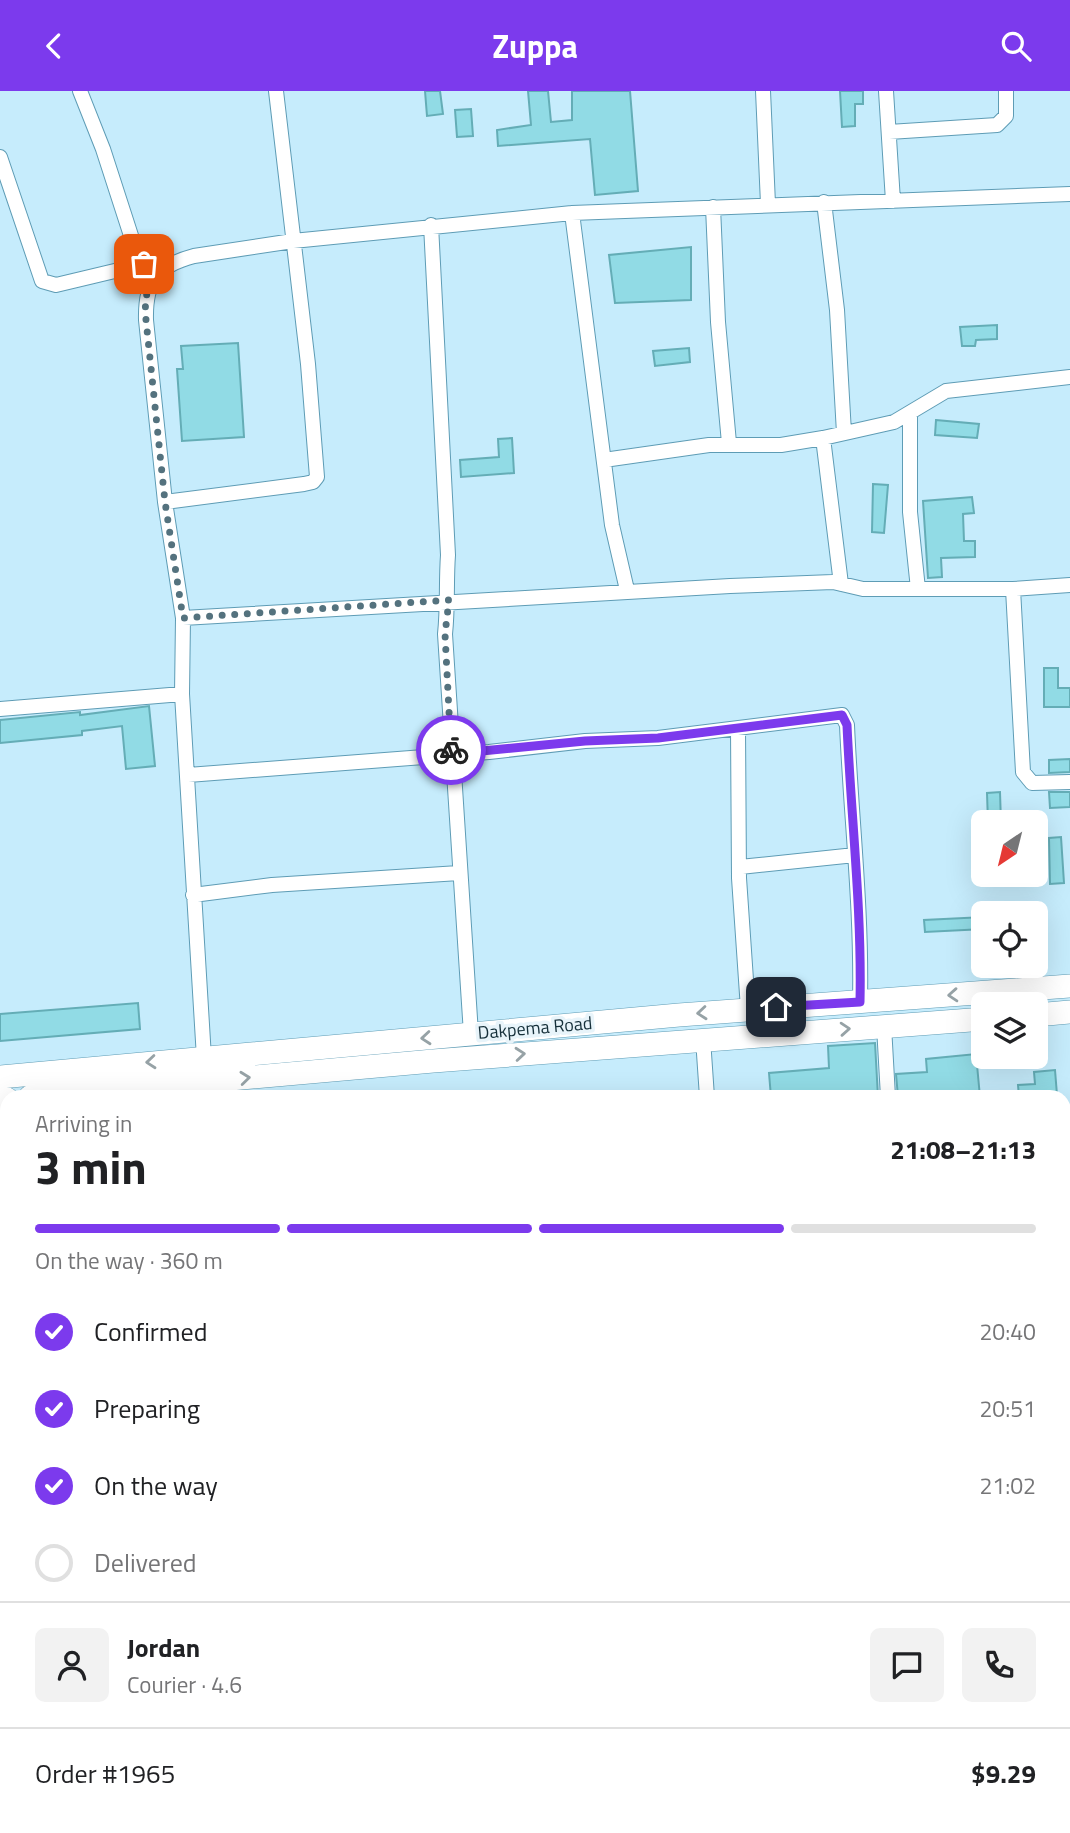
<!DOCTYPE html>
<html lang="en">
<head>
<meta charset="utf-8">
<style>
  :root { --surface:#fff; --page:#f2f2f2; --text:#202124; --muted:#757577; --line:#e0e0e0; --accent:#7c3aed }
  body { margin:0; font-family:"Titillium Web",sans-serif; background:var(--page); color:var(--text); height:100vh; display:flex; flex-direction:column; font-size:26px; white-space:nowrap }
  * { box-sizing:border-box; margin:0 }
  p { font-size:23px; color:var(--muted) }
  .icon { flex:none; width:38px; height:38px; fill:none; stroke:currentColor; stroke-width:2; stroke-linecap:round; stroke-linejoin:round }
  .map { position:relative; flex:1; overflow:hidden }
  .sheet { position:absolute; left:0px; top:999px; width:1071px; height:744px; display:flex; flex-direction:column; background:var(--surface); border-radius:21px 21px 0 0; box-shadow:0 7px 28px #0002 }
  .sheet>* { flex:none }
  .needle { width:46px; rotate:215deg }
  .fabs { position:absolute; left:971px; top:719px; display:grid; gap:14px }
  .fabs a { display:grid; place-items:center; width:77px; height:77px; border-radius:10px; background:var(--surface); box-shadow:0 7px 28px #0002; font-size:35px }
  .pin { position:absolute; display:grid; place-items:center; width:60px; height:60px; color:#fff; margin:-30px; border-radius:14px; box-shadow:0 4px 10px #0006 }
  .courier { position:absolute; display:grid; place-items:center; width:70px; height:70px; margin:-35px; border:5px solid #7c3aed; border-radius:50%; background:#fff; color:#222; box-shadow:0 2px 9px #0007 }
  .headline em { font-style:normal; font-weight:700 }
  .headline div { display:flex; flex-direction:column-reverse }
  .headline { display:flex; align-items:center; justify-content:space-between; height:119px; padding:0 35px }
  h1 { font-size:46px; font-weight:700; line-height:52px }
  .bar { display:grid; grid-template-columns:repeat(4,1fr); gap:10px 7px; align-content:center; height:84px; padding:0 35px }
  .bar i { height:9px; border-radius:5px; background:var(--line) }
  .bar .selected { background:var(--accent) }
  .bar p { grid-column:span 4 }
  .line { display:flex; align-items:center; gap:18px; padding:0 35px; border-top:2px solid var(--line) }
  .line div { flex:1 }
  .round { display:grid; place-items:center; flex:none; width:74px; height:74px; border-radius:10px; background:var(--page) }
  ol { padding:0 35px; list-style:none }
  li { display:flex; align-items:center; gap:21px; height:77px }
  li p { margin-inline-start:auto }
  li .icon { padding:7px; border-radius:50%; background:var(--accent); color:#fff; stroke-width:4 }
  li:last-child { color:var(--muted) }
  li i { width:38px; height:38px; border:4px solid var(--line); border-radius:50% }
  header { display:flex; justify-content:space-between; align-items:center; height:91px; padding:0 35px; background:var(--accent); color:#fff; font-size:32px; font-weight:700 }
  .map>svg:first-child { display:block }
</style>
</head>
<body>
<header><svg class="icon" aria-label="back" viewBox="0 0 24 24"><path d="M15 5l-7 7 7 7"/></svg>Zuppa<svg class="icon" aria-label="search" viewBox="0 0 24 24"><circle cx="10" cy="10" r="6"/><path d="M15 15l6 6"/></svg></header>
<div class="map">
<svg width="1070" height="1742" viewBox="0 0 1070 1742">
  <rect width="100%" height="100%" fill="#c6ecfc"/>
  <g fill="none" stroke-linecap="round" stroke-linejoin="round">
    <!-- stream -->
    <path stroke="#b0aaff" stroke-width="4.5" d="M 759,1742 L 762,1736"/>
  </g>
  <!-- building -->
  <path fill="#91dbe5" stroke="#64adb6" stroke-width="2" d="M 425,0 L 440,0 L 443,23 L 427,25 Z
    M 528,0 L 548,0 L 551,31 L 572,29 L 572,0 L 630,0 L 638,100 L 595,104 L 590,48 L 498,55 L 497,39 L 531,34 Z
    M 840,0 L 863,0 L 863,13 L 855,13 L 855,35 L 842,36 Z
    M 471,18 L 473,45 L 457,46 L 455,19 Z
    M 691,156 L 691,209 L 615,212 L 609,164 Z
    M 997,234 L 997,248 L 976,249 L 975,255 L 962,255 L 960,236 Z
    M 238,252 L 244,346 L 182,350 L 177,278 L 183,278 L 181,255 Z
    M 689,257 L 690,271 L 655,275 L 653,260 Z
    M 936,329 L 979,333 L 977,347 L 935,344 Z
    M 512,347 L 514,382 L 461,386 L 460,369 L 499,366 L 498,348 Z
    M 873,393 L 888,394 L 884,442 L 872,441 Z
    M 972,406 L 974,422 L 963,423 L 964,450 L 975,450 L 975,466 L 941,467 L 942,486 L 928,487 L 923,410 Z
    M 1044,577 L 1058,577 L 1058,597 L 1070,597 L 1070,616 L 1044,616 Z
    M 149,615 L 155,675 L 126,678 L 122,635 L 82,640 L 82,644 L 0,652 L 0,629 L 80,621 L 80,624 Z
    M 1070,668 L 1070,681 L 1049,682 L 1049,669 Z
    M 1000,701 L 1001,732 L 988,732 L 987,702 Z
    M 1049,701 L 1070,701 L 1070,716 L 1050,717 Z
    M 1061,746 L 1064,792 L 1050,793 L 1049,747 Z
    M 984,826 L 984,838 L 925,841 L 924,829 Z
    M 138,912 L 140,938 L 0,950 L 0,923 Z
    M 875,952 L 878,1006 L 771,1006 L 769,982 L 829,977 L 828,955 Z
    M 976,963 L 980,1006 L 965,1006 L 964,1000 L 898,1006 L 896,983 L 927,981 L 926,968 Z
    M 1055,979 L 1057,1004 L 1019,1006 L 1018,994 L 1035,993 L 1034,981 Z"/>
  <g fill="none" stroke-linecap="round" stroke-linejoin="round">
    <!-- minor casing -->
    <g stroke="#5e9cb5" stroke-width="16">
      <path id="minor" d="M 80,0 L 103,58 L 135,157 L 150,179
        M 763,0 L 768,113
        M 886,0 L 893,110
        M 889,41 L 997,34 L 1006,25 L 1006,0
        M 0,66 L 42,190 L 56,194 L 144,173
        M 824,111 L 837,219 L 844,342
        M 713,116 L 718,231 L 729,352
        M 572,122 L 612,434 L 627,499
        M 431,134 L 448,464 C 446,491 448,516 445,543 L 471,943
        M 910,323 L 910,421 L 918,498
        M 823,347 L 841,493
        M 604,369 L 709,354 L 781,354 L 823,347 L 894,331 L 946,300 L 1070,286
        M 165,411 L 304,393 L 313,391 L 317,386 L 308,273 L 276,0
        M 1013,498 L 1023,681 L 1032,692 L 1070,691
        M 183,527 L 730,495 L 833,491 L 863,498 L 1013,498 L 1070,494
        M 0,618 L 182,603
        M 738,638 L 739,787 L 748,918
        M 188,684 L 489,661 L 585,650 L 658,647 L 842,624 L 847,634 C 851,726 862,818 860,911
        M 740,776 L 855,764
        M 193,804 L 272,794 L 459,782
        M 884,935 L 888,1006
        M 703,948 L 707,1006
        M 204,967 L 182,603 L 183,527 L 165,411 L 146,229 C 145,191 156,175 194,165 L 293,150 L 572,122 L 1070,103
        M 1064,1085 L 1070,1085
        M 1064,1213 L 1070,1213
        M 1064,1349 L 1070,1349
        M 0,1354 L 7,1360
        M 1064,1647 L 1070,1650
        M 158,1742 L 161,1736
        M 443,1742 L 446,1736
        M 897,1742 L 900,1736
        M 984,1742 L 988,1736"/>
    </g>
    <!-- trunk casing -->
    <g stroke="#5e9cb5" stroke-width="24">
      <path id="trunk" d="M 1036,924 L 1070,921
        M 0,986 L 679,924 L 1070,895
        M 30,1006 L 433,970 L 984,928
        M 0,1009 L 7,1008"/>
    </g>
    <!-- minor -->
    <use href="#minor" stroke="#fff" stroke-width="14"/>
    <!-- trunk -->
    <use href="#trunk" stroke="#fff" stroke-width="23"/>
  </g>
  <!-- one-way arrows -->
  <defs><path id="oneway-chevron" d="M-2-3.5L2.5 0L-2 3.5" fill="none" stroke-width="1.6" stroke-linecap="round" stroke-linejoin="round" transform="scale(1.75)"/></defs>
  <g stroke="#96a2a6">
    <use href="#oneway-chevron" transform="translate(953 904) rotate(176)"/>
    <use href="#oneway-chevron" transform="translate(702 922) rotate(175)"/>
    <use href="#oneway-chevron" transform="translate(845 938) rotate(-4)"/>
    <use href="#oneway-chevron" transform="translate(426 947) rotate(175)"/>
    <use href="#oneway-chevron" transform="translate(520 963) rotate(-5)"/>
    <use href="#oneway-chevron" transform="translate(151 971) rotate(175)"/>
    <use href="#oneway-chevron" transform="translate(245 987) rotate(-6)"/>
  </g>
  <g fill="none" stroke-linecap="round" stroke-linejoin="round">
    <!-- done -->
    <path stroke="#54727e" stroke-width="7" stroke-dasharray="0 12.6" d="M 144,173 L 156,185 L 145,207 L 146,229 L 165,411 L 183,527 L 449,509 L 445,543 L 451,659"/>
    <!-- route -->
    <path stroke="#7c3aed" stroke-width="9" d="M 451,659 L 451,663 L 585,650 L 658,647 L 842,624 L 847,634 C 851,726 862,818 860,911 L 776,916"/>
  </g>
  <g text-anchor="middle" stroke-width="7" stroke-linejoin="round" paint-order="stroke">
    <!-- street labels -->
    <g font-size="18" fill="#16303a" stroke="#e8f4fa">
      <text transform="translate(535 937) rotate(-5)" y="6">Dakpema Road</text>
    </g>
  </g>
</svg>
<div class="fabs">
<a><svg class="needle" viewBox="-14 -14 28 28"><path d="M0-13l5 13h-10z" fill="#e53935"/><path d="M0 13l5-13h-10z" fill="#757577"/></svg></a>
<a><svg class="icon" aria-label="locate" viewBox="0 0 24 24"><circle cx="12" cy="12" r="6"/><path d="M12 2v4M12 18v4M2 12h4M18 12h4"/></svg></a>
<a><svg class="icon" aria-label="layers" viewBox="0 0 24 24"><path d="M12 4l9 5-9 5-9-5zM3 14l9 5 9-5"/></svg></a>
</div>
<div class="pin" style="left:144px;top:173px;background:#ea580c"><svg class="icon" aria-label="bag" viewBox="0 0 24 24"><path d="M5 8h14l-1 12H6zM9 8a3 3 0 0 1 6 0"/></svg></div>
<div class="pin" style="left:776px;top:916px;background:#1f2937"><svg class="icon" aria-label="home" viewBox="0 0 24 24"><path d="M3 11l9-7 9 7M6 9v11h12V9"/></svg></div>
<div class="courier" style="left:451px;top:659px"><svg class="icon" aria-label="bike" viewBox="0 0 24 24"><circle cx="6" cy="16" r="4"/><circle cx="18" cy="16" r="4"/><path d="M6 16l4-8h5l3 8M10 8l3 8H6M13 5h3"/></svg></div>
<section class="sheet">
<div class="headline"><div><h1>3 min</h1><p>Arriving in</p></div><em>21:08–21:13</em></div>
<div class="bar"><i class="selected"></i><i class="selected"></i><i class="selected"></i><i></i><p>On the way · 360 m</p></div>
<ol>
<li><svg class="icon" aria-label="check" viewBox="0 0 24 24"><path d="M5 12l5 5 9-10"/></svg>Confirmed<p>20:40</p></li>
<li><svg class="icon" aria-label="check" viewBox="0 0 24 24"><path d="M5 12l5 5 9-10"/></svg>Preparing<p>20:51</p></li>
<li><svg class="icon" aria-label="check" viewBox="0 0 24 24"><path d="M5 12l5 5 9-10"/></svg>On the way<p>21:02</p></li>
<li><i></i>Delivered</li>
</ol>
<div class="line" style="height:126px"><a class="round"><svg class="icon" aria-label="person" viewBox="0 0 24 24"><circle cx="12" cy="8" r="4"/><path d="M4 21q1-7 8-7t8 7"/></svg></a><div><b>Jordan</b><p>Courier · 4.6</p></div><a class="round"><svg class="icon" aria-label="chat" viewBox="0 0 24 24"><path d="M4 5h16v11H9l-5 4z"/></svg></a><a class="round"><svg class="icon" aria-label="phone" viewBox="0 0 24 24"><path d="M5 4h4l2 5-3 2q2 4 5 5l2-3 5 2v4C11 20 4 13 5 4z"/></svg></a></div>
<div class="line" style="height:91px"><div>Order #1965</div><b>$9.29</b></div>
</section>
</div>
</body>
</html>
